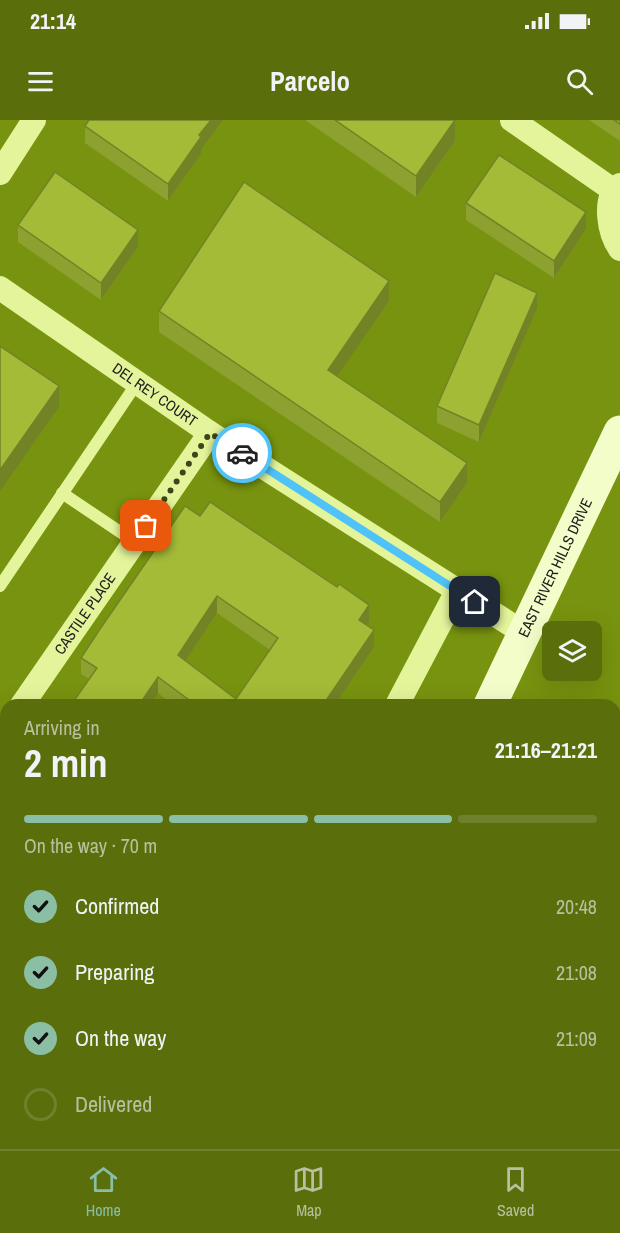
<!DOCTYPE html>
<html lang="en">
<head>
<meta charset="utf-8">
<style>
  :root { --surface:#5a6e0b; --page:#637619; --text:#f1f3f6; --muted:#b8c09d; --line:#6f812c; --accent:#8abfa5 }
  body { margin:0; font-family:"Archivo Narrow",sans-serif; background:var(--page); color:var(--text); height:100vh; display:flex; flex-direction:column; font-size:22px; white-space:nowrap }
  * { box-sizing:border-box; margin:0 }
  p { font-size:20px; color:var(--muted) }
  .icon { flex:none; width:33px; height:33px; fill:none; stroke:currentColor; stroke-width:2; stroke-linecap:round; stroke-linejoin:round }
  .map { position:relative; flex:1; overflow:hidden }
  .panel { position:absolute; left:0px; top:579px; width:621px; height:450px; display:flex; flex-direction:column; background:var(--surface); border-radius:18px 18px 0 0; box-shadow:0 6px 24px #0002 }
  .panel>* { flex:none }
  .controls { position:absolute; left:542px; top:501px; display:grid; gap:12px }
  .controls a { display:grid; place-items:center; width:60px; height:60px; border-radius:9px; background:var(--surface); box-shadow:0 6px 24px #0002; font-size:30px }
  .pin { position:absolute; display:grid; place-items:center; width:51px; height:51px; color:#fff; margin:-26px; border-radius:12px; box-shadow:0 3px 9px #0006 }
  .courier { position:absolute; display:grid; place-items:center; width:60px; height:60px; margin:-30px; border:4px solid #4fc3f7; border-radius:50%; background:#fff; color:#222; box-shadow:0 2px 8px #0007 }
  .overview em { font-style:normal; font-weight:800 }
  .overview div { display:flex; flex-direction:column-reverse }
  .overview { display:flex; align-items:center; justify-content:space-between; height:102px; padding:0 24px }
  h1 { font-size:39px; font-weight:800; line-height:45px }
  .bar { display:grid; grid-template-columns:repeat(4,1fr); gap:9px 6px; align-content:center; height:72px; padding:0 24px }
  .bar i { height:8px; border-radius:4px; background:var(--line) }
  .bar .current { background:var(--accent) }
  .bar p { grid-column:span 4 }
  ol { padding:0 24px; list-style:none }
  li { display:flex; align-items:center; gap:18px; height:66px }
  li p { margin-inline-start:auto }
  li .icon { padding:6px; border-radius:50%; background:var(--accent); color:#111; stroke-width:4 }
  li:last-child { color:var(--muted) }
  li i { width:33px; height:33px; border:3px solid var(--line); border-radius:50% }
  .status { display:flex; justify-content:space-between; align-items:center; height:42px; padding:0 30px; background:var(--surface); direction:ltr }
  .status svg { height:16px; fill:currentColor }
  header { display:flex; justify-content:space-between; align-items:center; height:78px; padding:0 24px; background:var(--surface); font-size:27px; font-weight:800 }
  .menu { display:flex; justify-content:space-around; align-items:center; height:84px; border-top:2px solid var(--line); background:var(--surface); font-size:16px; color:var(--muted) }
  .menu a { display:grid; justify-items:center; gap:3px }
  .menu .current { color:var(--accent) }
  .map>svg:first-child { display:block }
</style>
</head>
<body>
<div class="status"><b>21:14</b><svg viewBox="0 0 49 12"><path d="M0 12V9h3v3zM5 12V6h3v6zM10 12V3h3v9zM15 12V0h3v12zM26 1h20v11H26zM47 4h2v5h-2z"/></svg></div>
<header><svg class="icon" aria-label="menu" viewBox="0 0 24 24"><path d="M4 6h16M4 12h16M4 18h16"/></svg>Parcelo<svg class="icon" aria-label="search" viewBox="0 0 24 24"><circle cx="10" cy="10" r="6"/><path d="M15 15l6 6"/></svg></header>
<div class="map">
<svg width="620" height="1029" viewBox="0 0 620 1029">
  <rect width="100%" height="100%" fill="#78930f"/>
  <!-- water -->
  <path fill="#596e08" stroke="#e5f88b" stroke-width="1.5" d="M 620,723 L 620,1029 L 496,1029 L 499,1023 L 615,1023 L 615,732 Z"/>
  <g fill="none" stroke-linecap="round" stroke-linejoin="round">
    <!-- lane -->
    <path stroke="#e3f49a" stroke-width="12" d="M 62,373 L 135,422
      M 0,466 L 137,263"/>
    <!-- street -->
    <g stroke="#e3f49a" stroke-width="24">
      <path d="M 512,0 L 613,70"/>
      <path d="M 0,53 L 34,0"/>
      <path d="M 620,65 C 602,78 609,113 620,129"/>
      <path id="s1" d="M 0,168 L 210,313 L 524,513"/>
      <path id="s2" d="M 22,585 L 210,313"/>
      <path d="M 397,585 L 457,471"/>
      <path d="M 0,638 L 6,629"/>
      <path d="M 0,833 L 6,837"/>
    </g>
    <!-- secondary -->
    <g stroke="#f3fdca" stroke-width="33">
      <path id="s3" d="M 490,585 L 620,312"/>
      <path d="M 0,900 L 6,904"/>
      <path d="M 187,1023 L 196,1029"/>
      <path d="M 282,1029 L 285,1023"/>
    </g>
  </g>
  <!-- wall -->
  <path fill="#8ca12f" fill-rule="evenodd" d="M 89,0 L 223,0 L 201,30 L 201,34 L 168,81 L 85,23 L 85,6 Z
    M 305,0 L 455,0 L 455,21 L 416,77 Z
    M 589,0 L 620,0 L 620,21 Z
    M 466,83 L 586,109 L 554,158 L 466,100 Z
    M 18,105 L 138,127 L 101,180 L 18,122 Z
    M 389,181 L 337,256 L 467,363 L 440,402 L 159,212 L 159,191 Z
    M 537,189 L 479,322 L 437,303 L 437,286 Z
    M 200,396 L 369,502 L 367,505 L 374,527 L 335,585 L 173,585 L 158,573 L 89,559 L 81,554 L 81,538 ZM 217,493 L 270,530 L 236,579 L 185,541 Z
    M 6,681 L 6,803 L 0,799 L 0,690 Z"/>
  <!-- shaded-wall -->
  <path fill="#728326" d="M 211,0 L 223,0 L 201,30 L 201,34 L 168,81 L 168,64 L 199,15 Z
    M 455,0 L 455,21 L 416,77 L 416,56 Z
    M 586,92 L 586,109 L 554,158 L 554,141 Z
    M 138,110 L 138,127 L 101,180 L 101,163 Z
    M 389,161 L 389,181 L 328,270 L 328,250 Z
    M 537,173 L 537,189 L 479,322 L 479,305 Z
    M 59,266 L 59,287 L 0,371 L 0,350 Z
    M 467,343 L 467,363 L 440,402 L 440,382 Z
    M 217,476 L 217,493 L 178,552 L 178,535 Z
    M 369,485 L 369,502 L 359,516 L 359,500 Z
    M 374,510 L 374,527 L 335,585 L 323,585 Z
    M 158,557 L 158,573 L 150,585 L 139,585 Z"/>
  <!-- building -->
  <path fill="#a3bb37" stroke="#728326" stroke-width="1.5" fill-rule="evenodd" d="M 89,0 L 211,0 L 199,15 L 201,17 L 168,64 L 85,6 Z
    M 335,0 L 455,0 L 416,56 Z
    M 614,0 L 620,0 L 620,4 Z
    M 499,35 L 586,92 L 554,141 L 466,83 Z
    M 55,52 L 138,110 L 101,163 L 18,105 Z
    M 244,62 L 389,161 L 328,250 L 467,343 L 440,382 L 159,191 Z
    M 495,153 L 537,173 L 479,305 L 437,286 Z
    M 0,226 L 59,266 L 0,350 Z
    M 210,382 L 337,467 L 339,464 L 369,485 L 359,500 L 374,510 L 323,585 L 196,585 L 158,557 L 139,585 L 71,585 L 97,548 L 81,538 L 100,509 L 185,386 L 200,396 ZM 217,476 L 278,518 L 236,579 L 178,535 Z
    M 6,681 L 6,787 L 0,782 L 0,690 Z"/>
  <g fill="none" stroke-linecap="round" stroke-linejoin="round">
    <!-- done -->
    <path stroke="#3d4618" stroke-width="6" stroke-dasharray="0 10.8" d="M 146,406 L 210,313 L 242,333"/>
    <!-- route -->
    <path stroke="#4fc3f7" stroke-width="8" d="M 242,333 L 475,482"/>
  </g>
  <g text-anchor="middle" stroke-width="5" stroke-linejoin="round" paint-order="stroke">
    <!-- street labels -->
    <g font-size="15" fill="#1d1d1d" stroke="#78930f">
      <text dy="5" stroke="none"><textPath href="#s1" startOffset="188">DEL REY COURT</textPath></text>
      <text dy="5" stroke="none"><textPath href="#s3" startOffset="152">EAST RIVER HILLS DRIVE</textPath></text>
      <text dy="5" stroke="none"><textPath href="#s2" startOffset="111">CASTILE PLACE</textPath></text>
    </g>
  </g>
</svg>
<div class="controls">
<a><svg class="icon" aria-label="layers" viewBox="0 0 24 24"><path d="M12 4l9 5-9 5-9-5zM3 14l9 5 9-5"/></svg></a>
</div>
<div class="pin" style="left:146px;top:406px;background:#ea580c"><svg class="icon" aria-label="bag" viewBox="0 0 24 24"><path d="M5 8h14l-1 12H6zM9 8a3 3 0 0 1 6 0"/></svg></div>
<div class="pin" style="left:475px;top:482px;background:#1f2937"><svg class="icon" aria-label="home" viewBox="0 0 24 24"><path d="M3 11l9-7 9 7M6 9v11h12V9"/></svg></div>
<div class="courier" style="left:242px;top:333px"><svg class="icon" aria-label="car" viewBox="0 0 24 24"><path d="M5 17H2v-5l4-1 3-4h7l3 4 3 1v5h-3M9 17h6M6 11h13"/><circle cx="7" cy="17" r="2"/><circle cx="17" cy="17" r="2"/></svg></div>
<section class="panel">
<div class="overview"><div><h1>2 min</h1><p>Arriving in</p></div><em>21:16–21:21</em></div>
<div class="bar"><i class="current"></i><i class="current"></i><i class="current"></i><i></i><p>On the way · 70 m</p></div>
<ol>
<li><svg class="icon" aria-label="check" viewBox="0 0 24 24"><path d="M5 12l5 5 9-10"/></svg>Confirmed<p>20:48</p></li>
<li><svg class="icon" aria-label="check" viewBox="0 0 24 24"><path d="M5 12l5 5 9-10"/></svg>Preparing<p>21:08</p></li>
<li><svg class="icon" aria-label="check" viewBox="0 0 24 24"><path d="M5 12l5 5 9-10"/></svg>On the way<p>21:09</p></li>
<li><i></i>Delivered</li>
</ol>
</section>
</div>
<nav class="menu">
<a class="current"><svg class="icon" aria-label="home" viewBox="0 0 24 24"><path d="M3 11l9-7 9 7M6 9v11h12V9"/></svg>Home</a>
<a><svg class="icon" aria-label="map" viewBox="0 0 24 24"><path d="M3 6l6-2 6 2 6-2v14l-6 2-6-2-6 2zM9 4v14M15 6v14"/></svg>Map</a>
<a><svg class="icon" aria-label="saved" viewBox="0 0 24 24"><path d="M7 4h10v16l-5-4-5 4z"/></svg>Saved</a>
</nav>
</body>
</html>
